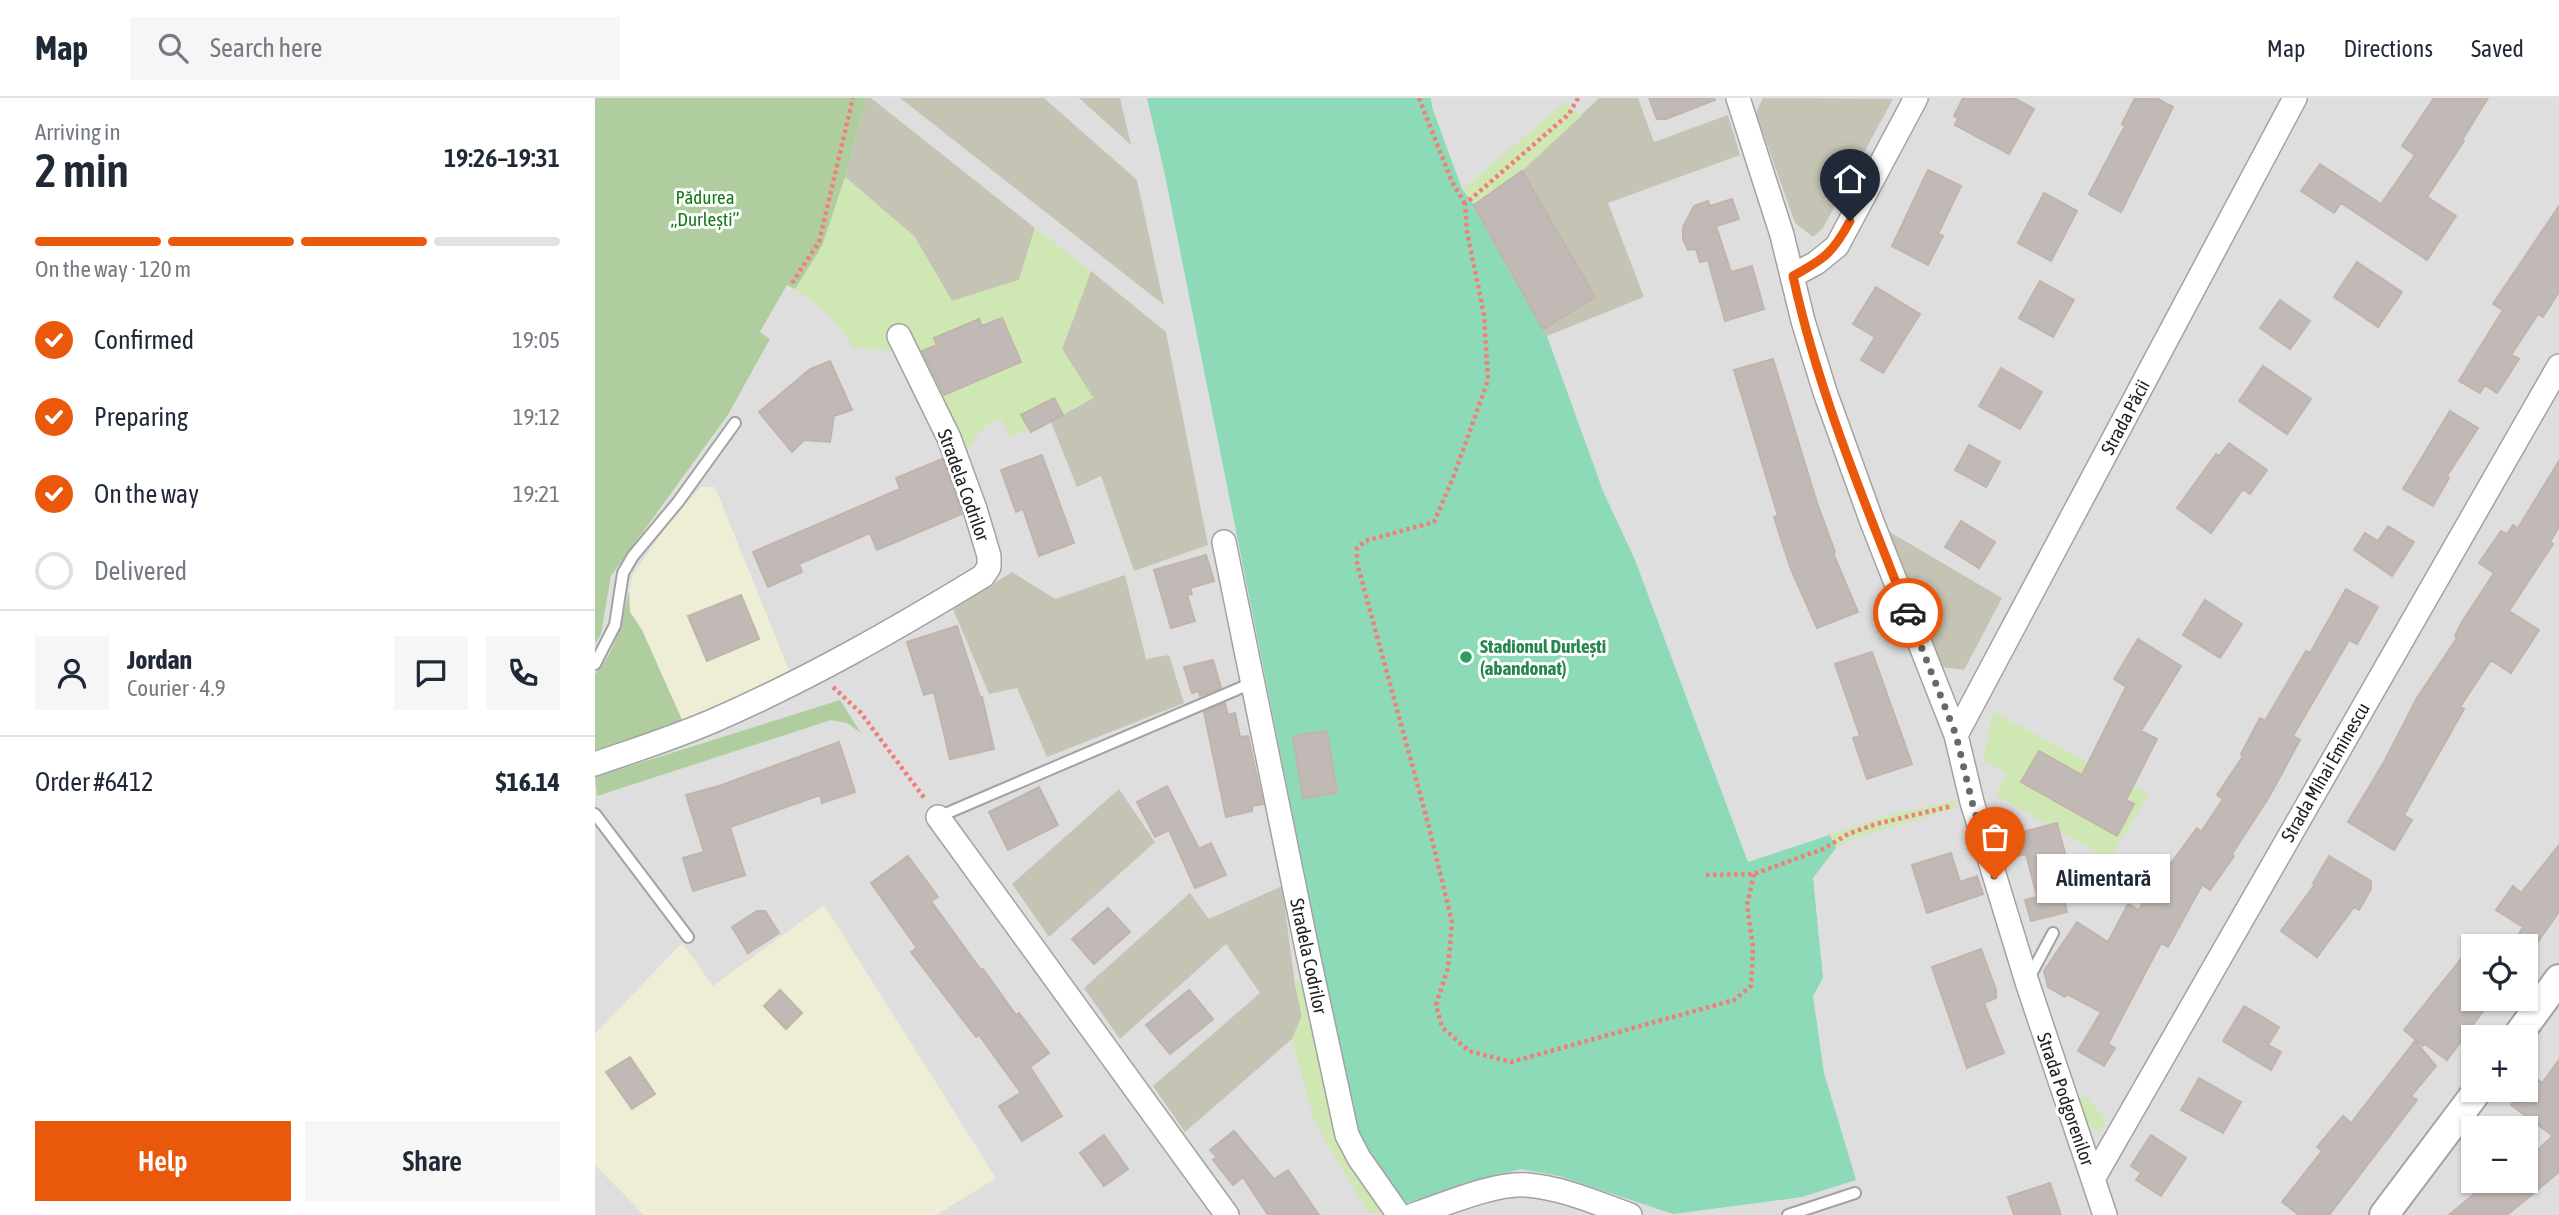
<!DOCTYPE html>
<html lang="en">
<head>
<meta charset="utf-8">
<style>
  :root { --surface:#fff; --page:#f6f6f7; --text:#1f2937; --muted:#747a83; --line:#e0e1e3; --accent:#ea580c }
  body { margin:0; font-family:"Asap Condensed",sans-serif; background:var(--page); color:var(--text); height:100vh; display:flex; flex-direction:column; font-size:26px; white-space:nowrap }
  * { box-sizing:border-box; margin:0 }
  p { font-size:23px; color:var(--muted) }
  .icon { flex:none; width:38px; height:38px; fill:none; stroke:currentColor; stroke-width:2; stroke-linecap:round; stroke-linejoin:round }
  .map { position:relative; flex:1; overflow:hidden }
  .side { display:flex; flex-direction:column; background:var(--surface); width:595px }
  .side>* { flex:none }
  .tools { position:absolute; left:1866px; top:836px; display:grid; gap:14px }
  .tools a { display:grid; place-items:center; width:77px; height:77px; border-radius:0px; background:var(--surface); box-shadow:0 2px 5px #0004; font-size:35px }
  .pin { position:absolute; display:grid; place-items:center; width:60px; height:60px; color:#fff; margin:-72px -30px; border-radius:50% 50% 50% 0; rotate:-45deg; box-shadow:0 0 7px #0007 }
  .pin .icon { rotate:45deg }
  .courier { position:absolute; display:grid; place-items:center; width:70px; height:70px; margin:-35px; border:5px solid #ea580c; border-radius:50%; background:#fff; color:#222; box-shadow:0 2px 9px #0007 }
  .bubble { position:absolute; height:49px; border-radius:0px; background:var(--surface); box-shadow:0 2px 5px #0004; font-size:23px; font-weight:600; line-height:49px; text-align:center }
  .overview em { font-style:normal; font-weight:600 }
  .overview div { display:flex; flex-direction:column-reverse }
  .overview { display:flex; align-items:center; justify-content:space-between; height:119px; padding:0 35px }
  h1 { font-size:46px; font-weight:600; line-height:52px }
  .bar { display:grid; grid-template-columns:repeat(4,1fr); gap:10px 7px; align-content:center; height:84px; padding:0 35px }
  .bar i { height:9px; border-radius:5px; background:var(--line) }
  .bar .current { background:var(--accent) }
  .bar p { grid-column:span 4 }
  .line { display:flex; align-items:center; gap:18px; padding:0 35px; border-top:2px solid var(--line) }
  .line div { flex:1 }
  .round { display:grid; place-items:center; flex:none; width:74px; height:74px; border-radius:0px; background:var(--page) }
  ol { padding:0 35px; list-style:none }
  li { display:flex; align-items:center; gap:21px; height:77px }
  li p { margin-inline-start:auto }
  li .icon { padding:7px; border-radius:50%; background:var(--accent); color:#fff; stroke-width:4 }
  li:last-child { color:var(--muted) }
  li i { width:38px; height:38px; border:4px solid var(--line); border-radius:50% }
  .action { display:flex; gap:14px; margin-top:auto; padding:14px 35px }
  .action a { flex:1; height:80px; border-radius:0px; background:var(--accent); color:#fff; font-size:28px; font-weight:600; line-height:80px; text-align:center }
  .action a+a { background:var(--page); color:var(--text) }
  header { display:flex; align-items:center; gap:42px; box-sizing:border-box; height:98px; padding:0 35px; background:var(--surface); border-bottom:2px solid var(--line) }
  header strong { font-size:33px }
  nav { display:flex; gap:38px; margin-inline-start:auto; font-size:24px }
  .search { width:490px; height:63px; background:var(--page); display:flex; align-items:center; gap:18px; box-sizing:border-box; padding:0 24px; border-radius:0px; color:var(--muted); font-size:26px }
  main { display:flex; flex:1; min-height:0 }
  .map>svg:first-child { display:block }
</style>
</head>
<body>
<header>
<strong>Map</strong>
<div class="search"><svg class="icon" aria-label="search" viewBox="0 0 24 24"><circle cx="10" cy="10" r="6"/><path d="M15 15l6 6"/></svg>Search here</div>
<nav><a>Map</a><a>Directions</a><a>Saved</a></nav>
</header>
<main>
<section class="side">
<div class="overview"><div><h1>2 min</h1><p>Arriving in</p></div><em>19:26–19:31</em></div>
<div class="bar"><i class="current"></i><i class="current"></i><i class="current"></i><i></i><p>On the way · 120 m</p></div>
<ol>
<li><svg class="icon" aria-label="check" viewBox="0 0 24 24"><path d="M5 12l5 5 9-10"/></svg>Confirmed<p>19:05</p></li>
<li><svg class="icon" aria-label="check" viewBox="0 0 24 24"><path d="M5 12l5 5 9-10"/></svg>Preparing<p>19:12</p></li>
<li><svg class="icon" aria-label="check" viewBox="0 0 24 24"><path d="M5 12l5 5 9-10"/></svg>On the way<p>19:21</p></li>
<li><i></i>Delivered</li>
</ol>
<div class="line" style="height:126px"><a class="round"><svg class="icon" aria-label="person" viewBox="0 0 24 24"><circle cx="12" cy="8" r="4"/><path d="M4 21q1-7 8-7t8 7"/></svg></a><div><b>Jordan</b><p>Courier · 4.9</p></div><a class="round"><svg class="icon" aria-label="chat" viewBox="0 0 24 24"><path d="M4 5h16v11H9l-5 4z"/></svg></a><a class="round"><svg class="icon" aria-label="phone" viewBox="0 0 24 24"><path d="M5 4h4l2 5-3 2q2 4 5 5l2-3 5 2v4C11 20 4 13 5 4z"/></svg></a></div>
<div class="line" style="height:91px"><div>Order #6412</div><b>$16.14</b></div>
<div class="action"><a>Help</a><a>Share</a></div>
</section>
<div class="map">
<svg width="1964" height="1117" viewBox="0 0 1964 1117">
  <rect width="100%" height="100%" fill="#f1ede8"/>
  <!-- residential -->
  <path fill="#dfdede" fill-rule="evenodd" d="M 251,0 L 1964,0 L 1964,1117 L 0,1117 L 0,546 L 6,536 L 16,478 L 133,317 L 175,241 L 165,235 L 221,135 ZM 1878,849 L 1930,849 L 1930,901 L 1878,901 ZM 1878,940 L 1930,940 L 1930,992 L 1878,992 ZM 1878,1031 L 1930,1031 L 1930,1083 L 1878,1083 Z"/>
  <!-- construction -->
  <path fill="#c5c4b4" d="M 272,0 L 276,0 L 440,130 L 424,182 L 357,203 L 319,138 L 250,79 Z
    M 305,0 L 449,0 L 542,82 L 569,207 Z
    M 484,0 L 525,0 L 536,47 Z
    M 1004,0 L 1043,0 L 1059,44 L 1133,17 L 1145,57 L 1013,105 L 1049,199 L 952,238 L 879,107 L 927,73 Z
    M 1168,0 L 1298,1 L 1228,130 L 1218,139 L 1200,125 L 1161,15 Z
    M 496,173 L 571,234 L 613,447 L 539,473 L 506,378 L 482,389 L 456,324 L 498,300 L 467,251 Z
    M 1293,433 L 1407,500 L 1369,572 L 1346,569 Z
    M 417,474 L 460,501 L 530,477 L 551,561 L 574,557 L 589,605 L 452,659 L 422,590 L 394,596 L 358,511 Z
    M 524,691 L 560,744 L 454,839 L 417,786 Z
    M 687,788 L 700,886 L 707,918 L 697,941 L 590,1034 L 558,988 L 665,895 L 631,846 L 525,941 L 489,890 L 595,795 L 614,821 Z"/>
  <!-- farmland -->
  <path fill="#edeed5" d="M 106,389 L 120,389 L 195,575 L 88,624 L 47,532 L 35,514 L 34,493 L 38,476 L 73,426 Z
    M 229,807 L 401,1080 L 341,1117 L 49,1117 L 0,1067 L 0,936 L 87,845 L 118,888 Z"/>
  <!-- grass -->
  <path fill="#cfe7b2" d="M 969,5 L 987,17 L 927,73 L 879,107 L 868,91 Z
    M 250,79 L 319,138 L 357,203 L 424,182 L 440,130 L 496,173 L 467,251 L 498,300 L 436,334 L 433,331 L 416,339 L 406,321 L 389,329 L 370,353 L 349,360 L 348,342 L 304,257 L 297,253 L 258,250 C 243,223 225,207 200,191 L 227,148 Z
    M 1398,614 L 1554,696 L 1514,761 L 1401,697 L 1412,675 L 1388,661 Z
    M 1359,703 L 1362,710 L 1259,740 L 1241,750 L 1235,737 L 1289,718 Z
    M 710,881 L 763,1074 L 789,1115 L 773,1115 L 719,1022 L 697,941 L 707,918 L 700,886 Z
    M 1491,998 L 1511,1022 L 1504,1035 L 1489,1021 L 1484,1000 Z"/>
  <!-- forest -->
  <path fill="#b0cda0" d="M 0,0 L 272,0 L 250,79 L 227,148 L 200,191 L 192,187 L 165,234 L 175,241 L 133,317 L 16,478 L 6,536 L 0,546 Z
    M 34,493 L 35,514 L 47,532 L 88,624 L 0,656 L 0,576 C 21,554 27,522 34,493 Z
    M 245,602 L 266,635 L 252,625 L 236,622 L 2,698 L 0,679 Z"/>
  <!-- pitch -->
  <path fill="#8cdab7" d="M 552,0 L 836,0 L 837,9 L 867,91 L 879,107 L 952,238 L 1008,393 L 1040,462 L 1153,764 L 1235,737 L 1241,750 L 1218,780 L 1228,880 L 1218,898 L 1229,975 L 1261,1082 L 1207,1099 L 1078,1116 L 964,1078 L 926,1071 L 807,1106 L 772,1057 L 761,1034 L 570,77 Z"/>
  <!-- building -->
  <path fill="#c1b9b5" stroke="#c2b4ab" stroke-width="2" d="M 1054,0 L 1119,0 L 1120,2 L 1071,21 L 1062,21 Z
    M 1368,0 L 1419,0 L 1439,11 L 1414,56 L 1360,27 L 1363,20 L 1359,18 Z
    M 1540,0 L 1561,0 L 1578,9 L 1526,114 L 1494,96 L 1530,28 L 1527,26 Z
    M 1839,0 L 1893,0 L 1867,42 L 1869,43 L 1832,99 L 1861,118 L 1832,162 L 1746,105 L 1739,115 L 1706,93 L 1725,66 L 1786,106 L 1820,57 L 1807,48 Z
    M 1333,72 L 1366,88 L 1343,136 L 1348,138 L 1333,167 L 1297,148 Z
    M 927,73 L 1000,199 L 948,231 L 879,107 Z
    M 1449,95 L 1482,113 L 1456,163 L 1423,145 Z
    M 1137,101 L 1144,121 L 1121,128 L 1136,174 L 1157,168 L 1169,211 L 1130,223 L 1113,162 L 1105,164 L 1101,151 L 1093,152 L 1088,141 L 1088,129 L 1099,108 L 1113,103 L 1115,108 Z
    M 1964,108 L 1964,194 L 1948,219 L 1943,216 L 1916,257 L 1924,261 L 1902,295 L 1890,287 L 1885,295 L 1864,283 L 1908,212 L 1898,206 Z
    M 1762,164 L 1807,194 L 1783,229 L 1739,199 Z
    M 1445,183 L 1479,202 L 1458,239 L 1424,220 Z
    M 1281,189 L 1325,216 L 1288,275 L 1266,262 L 1280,239 L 1258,226 Z
    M 1685,202 L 1715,223 L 1695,251 L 1665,230 Z
    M 407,220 L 426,264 L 349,297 L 327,253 L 342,247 L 339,240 L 384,221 L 387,228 Z
    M 1178,261 L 1222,405 L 1240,454 L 1238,455 L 1263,514 L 1222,530 L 1195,469 L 1179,419 L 1183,418 L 1139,272 Z
    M 235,263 L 257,312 L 239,318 L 235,344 L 209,342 L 197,354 L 164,314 L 215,271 Z
    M 1668,268 L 1716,301 L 1692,336 L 1644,303 Z
    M 1406,270 L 1447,294 L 1425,331 L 1384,308 Z
    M 459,300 L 468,317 L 436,334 L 426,317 Z
    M 1855,313 L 1883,330 L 1852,378 L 1854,380 L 1838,408 L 1808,391 Z
    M 1634,345 L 1672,372 L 1655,396 L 1648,391 L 1616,435 L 1582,410 L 1621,356 L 1624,358 Z
    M 1374,347 L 1405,364 L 1391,389 L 1360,372 Z
    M 447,357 L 479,445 L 444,458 L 428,411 L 421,414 L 406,372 Z
    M 347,361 L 367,416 L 282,452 L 275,435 L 204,466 L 207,474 L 173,489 L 158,454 L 305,391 L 301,380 Z
    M 1964,363 L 1964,429 L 1955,444 L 1958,446 L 1914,513 L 1944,532 L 1916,575 L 1896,562 L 1865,609 L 1869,611 L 1809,717 L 1817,722 L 1799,752 L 1753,724 L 1789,664 L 1822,600 L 1862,540 L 1860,538 L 1867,524 L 1899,475 L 1884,465 L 1906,433 L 1912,436 L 1918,427 L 1923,430 Z
    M 1366,423 L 1400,444 L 1384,470 L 1350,449 Z
    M 1793,428 L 1819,444 L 1797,478 L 1759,452 L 1770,435 L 1783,443 Z
    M 611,457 L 619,483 L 595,490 L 597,496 L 592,497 L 600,523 L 576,530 L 559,472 Z
    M 1751,491 L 1783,509 L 1762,546 L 1754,542 L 1698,638 L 1705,642 L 1674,699 L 1637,756 L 1639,758 L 1615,792 L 1607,787 L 1573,849 L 1566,845 L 1513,946 L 1520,950 L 1509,968 L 1483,953 L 1506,914 L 1472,896 L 1470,899 L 1453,889 L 1449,873 L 1482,824 L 1513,844 L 1533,806 L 1544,812 L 1556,789 L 1558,790 L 1602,730 L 1606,734 L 1628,701 L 1622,697 L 1648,658 L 1646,656 L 1665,620 L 1670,623 L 1711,553 L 1715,555 Z
    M 146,497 L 164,541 L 112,563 L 93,518 Z
    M 1610,502 L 1647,526 L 1625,560 L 1588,537 Z
    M 362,528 L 385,599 L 387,599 L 399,651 L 355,661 L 339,594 L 329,597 L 312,544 Z
    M 1543,541 L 1586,568 L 1546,633 L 1562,641 L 1531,702 L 1539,706 L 1522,738 L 1426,684 L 1444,653 L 1487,677 L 1531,589 L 1519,581 Z
    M 1277,554 L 1317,666 L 1272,681 L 1258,640 L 1265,638 L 1240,566 Z
    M 618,562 L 626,590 L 605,598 L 604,593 L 597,595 L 589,569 Z
    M 630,605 L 633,617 L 640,615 L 645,639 L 653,638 L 668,706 L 657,708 L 657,713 L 631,719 L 609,614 Z
    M 732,633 L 742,695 L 708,700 L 698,638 Z
    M 244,644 L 260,694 L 227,705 L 225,697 L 135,729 L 150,777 L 98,793 L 88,760 L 109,754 L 91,697 L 124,688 Z
    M 572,688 L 604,751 L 616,745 L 631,777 L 600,790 L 574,732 L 560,739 L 542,704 Z
    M 444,689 L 463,727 L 413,752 L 394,714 Z
    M 1462,725 L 1479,789 L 1467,792 L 1472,814 L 1436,823 L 1430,802 L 1442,799 L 1431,756 L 1417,759 L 1412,738 Z
    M 1964,747 L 1964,814 L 1939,849 L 1916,849 L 1928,829 L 1901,812 L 1918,788 L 1926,795 Z
    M 1356,755 L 1365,784 L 1382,778 L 1388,796 L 1332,815 L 1317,767 Z
    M 313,758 L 343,799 L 336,803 L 386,872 L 388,871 L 421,917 L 424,915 L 454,955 L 435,969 L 467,1018 L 427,1043 L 404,1008 L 426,995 L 384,937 L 381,939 L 316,854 L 322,850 L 276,785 Z
    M 1734,758 L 1776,783 L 1776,791 L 1764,812 L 1759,809 L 1722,859 L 1686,833 L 1720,786 L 1718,785 Z
    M 513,810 L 535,834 L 499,866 L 477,841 Z
    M 162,813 L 170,813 L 184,835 L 153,855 L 137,829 Z
    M 1878,846 L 1878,901 L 1897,901 L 1852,962 L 1830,946 L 1828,948 L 1809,932 Z
    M 1386,851 L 1401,892 L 1401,900 L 1389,905 L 1409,955 L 1372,970 L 1337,869 Z
    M 185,892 L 207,915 L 191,931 L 169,908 Z
    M 594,892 L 618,921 L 575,956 L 551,927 Z
    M 1649,908 L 1684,929 L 1673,947 L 1686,954 L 1676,972 L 1628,943 Z
    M 1820,943 L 1841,968 L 1816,998 L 1822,1002 L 1734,1117 L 1704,1117 L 1687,1104 L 1727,1053 L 1722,1049 L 1748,1018 L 1756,1025 Z
    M 35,959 L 60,996 L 37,1011 L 11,974 Z
    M 1964,962 L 1964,1074 L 1912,1117 L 1854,1117 L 1895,1083 L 1930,1083 L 1930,1063 L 1958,1038 L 1916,1007 L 1927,992 L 1930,992 L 1930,987 L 1937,977 L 1947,985 Z
    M 1604,980 L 1646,1004 L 1628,1035 L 1586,1012 Z
    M 639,1033 L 679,1081 L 693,1072 L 724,1117 L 673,1117 L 648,1079 L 638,1087 L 618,1062 L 622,1059 L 615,1052 Z
    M 509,1037 L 533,1071 L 509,1088 L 485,1055 Z
    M 1556,1037 L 1591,1060 L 1566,1098 L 1541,1082 L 1546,1075 L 1536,1068 Z
    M 1455,1085 L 1466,1117 L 1419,1117 L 1413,1099 Z"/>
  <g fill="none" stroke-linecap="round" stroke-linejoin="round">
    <!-- service casing -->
    <g stroke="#a2a2a2" stroke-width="14">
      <path id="service" d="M 0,566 L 20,527 L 28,475 L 38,458 L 83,404 L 140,325
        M 0,716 L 93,839
        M 343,719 L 657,585
        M 1433,882 L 1458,835
        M 1193,1117 L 1260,1095"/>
    </g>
    <!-- minor casing -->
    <g stroke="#a2a2a2" stroke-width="26">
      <path id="minor" d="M 1143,0 L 1187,137 L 1208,223 L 1230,294 L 1277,424 L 1361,637 L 1377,704 L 1432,884 L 1510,1117
        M 1197,178 L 1221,165 L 1242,148 L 1321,0
        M 629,444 L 714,861 L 752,1037 L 764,1060 L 804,1117
        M 1361,637 L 1700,0
        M 0,666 C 40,652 81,639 120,622 C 214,581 301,531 388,478 L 394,469 L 394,458 L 380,411 L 354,340 L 304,238
        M 343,719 L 632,1117
        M 1498,1081 L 1964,268
        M 818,1117 C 848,1107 901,1084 932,1087 C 968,1090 1001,1105 1035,1117"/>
    </g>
    <!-- tertiary casing -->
    <g stroke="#a2a2a2" stroke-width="32">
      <path id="tertiary" d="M 1921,940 L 1964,881
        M 1789,1117 L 1883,992"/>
    </g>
    <!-- path -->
    <path stroke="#f17e78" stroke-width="4.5" stroke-dasharray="3.5 3.5" stroke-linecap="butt" d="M 824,0 L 857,84 L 870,106
      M 983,0 L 974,16 L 870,106 L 872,134 L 889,217 L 893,282 L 858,380 L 839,424 L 770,443 L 762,450 L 762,465 L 833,725 L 857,824 L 853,870 L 841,907 L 847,929 L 874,953 L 916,964 L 1139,902 L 1156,888 L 1158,850 L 1152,807 L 1159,776
      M 197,185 L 224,144 L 258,0
      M 238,589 L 266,615 L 330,701
      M 1111,777 L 1159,776 L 1228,751 L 1253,736 L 1281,726 L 1357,708"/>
    <!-- service -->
    <use href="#service" stroke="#fff" stroke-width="10"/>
    <!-- minor -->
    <use href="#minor" stroke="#fff" stroke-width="23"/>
    <!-- tertiary -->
    <use href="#tertiary" stroke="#fff" stroke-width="28"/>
  </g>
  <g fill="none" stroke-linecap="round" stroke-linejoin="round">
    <!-- done -->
    <path stroke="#6a6867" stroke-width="7" stroke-dasharray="0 12.6" d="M 1313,515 L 1361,637 L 1377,704 L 1400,781"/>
    <!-- route -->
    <path stroke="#ea580c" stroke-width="9" d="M 1255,123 C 1238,155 1229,161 1198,178 C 1223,294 1270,405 1313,515"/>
  </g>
  <!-- markers -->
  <circle fill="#2e9e5b" stroke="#fff" stroke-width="2.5" cx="871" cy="559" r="7"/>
  <g text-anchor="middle" stroke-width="6" stroke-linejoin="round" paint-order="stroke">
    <!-- park labels -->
    <g font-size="19" fill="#137b16" stroke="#fff">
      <text x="110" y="106">Pădurea<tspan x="110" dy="22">„Durlești”</tspan></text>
    </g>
    <!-- street labels -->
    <g font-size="19" fill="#212121" stroke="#fff">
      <text transform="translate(1530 319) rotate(-62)" y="7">Strada Păcii</text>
      <text transform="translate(369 387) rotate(70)" y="7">Stradela Codrilor</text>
      <text transform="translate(1730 674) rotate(-60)" y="7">Strada Mihai Eminescu</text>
      <text transform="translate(714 858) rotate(78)" y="7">Stradela Codrilor</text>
      <text transform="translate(1471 1001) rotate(71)" y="7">Strada Podgorenilor</text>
    </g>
    <!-- leisure labels -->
    <g font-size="19" font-weight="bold" fill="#27864d" stroke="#fff" text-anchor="start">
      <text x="885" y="555">Stadionul Durlești<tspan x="885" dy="22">(abandonat)</tspan></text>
    </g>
  </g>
</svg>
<div class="tools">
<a><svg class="icon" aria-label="locate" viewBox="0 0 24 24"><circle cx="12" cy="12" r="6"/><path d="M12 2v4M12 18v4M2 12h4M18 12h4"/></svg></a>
<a>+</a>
<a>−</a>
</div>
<div class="pin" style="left:1400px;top:781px;background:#ea580c"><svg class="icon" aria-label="bag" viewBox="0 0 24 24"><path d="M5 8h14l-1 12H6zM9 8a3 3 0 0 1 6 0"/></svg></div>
<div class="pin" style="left:1255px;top:123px;background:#1f2937"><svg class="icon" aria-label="home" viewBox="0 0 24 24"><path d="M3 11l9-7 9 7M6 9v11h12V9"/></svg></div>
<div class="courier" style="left:1313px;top:515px"><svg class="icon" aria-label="car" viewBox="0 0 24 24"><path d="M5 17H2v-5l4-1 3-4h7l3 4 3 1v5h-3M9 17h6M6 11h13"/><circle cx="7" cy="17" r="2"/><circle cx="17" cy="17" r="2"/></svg></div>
<div class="bubble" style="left:1442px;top:756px;width:133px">Alimentară</div>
</div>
</main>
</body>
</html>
